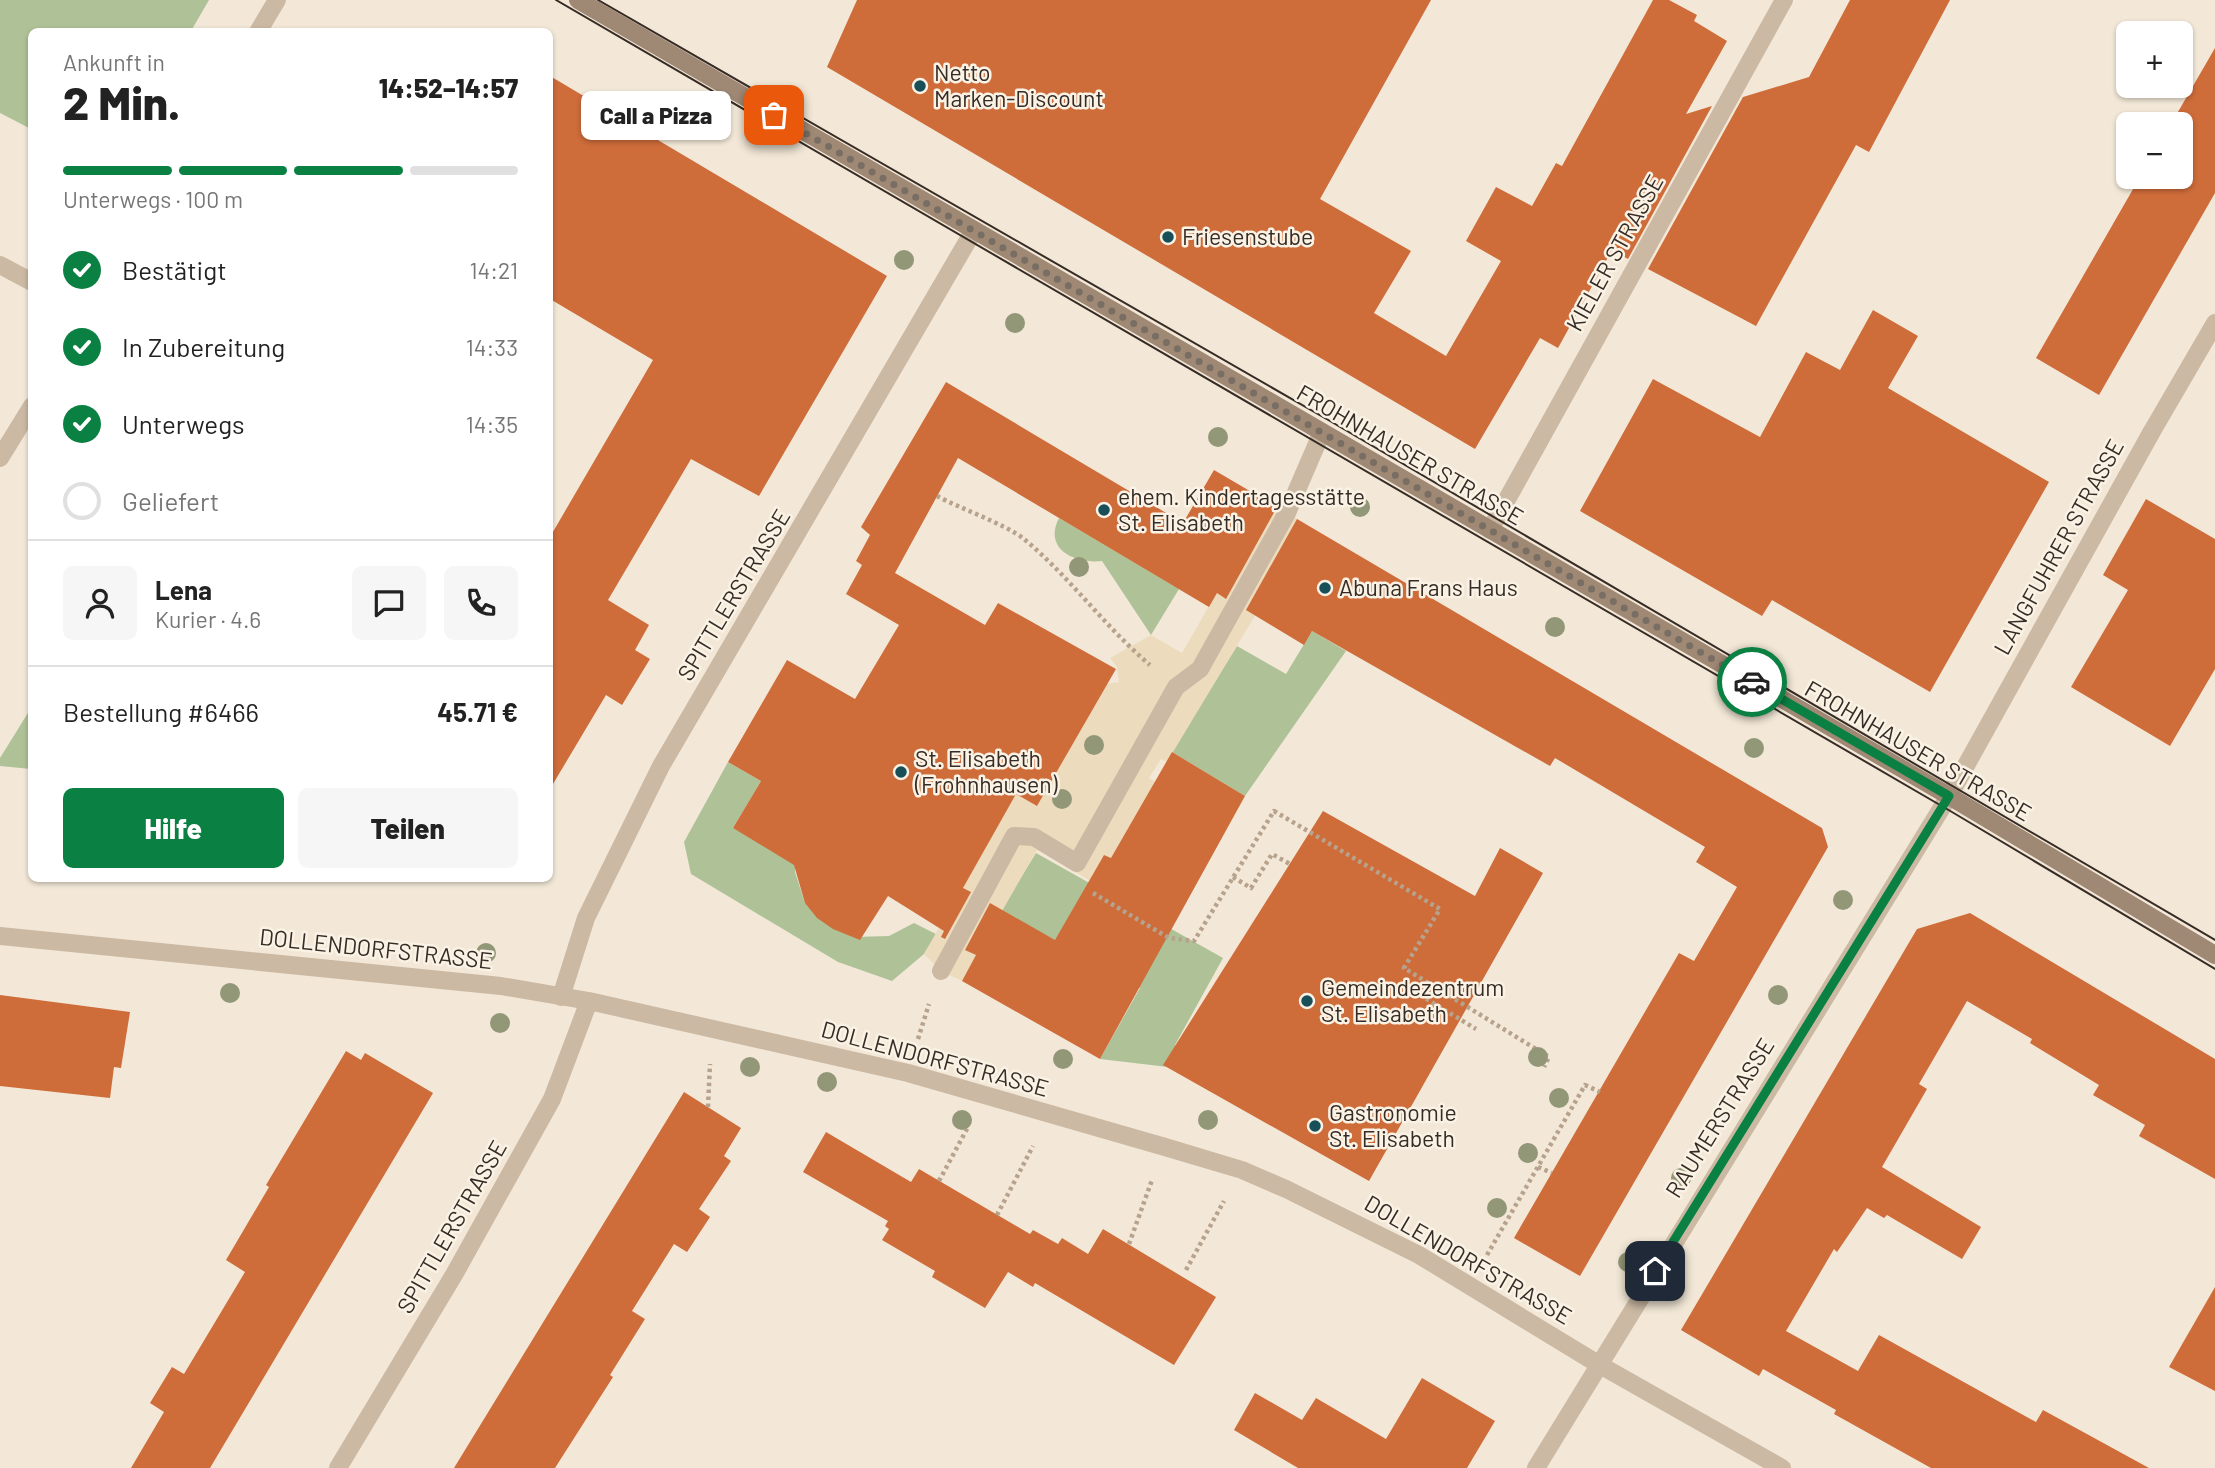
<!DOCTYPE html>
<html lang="de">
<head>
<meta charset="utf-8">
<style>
  :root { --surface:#fff; --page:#f6f6f6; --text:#222; --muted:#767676; --line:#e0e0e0; --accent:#0b8043 }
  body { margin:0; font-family:Barlow,sans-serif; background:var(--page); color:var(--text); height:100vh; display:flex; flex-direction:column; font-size:26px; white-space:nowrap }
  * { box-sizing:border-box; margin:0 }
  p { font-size:23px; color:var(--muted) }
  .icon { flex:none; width:38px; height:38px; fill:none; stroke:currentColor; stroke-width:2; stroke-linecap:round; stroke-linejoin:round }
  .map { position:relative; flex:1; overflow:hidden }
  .sheet { position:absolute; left:28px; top:28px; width:525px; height:854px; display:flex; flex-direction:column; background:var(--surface); border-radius:10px; box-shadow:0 2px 5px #0004 }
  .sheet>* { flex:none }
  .tools { position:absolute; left:2116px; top:21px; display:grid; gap:14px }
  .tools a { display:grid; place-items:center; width:77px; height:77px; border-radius:10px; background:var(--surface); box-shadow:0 2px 5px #0004; font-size:35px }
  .pin { position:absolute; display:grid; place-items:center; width:60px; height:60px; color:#fff; margin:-30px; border-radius:14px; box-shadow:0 4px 10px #0006 }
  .courier { position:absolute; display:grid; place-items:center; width:70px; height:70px; margin:-35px; border:5px solid #0b8043; border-radius:50%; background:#fff; color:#222; box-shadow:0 2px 9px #0007 }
  .bubble { position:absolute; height:49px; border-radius:10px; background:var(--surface); box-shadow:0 2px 5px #0004; font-size:23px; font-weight:800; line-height:49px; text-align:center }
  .overview em { font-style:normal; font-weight:800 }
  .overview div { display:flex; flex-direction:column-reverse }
  .overview { display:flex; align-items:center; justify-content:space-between; height:119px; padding:0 35px }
  h1 { font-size:46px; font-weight:800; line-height:52px }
  .bar { display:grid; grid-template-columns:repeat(4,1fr); gap:10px 7px; align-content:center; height:84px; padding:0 35px }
  .bar i { height:9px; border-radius:5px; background:var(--line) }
  .bar .on { background:var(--accent) }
  .bar p { grid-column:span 4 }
  .line { display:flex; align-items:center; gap:18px; padding:0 35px; border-top:2px solid var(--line) }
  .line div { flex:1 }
  .round { display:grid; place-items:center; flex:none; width:74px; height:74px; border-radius:10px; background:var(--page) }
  ol { padding:0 35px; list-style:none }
  li { display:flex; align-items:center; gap:21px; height:77px }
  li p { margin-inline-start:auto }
  li .icon { padding:7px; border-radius:50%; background:var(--accent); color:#fff; stroke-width:4 }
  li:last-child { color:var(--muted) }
  li i { width:38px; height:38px; border:4px solid var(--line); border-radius:50% }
  .primary-button { display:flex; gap:14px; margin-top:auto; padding:14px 35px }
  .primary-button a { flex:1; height:80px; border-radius:10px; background:var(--accent); color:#fff; font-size:28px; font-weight:800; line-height:80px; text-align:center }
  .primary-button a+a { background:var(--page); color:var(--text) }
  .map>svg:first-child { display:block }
</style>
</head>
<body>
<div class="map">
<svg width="2215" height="1468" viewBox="0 0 2215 1468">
  <rect width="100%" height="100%" fill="#f3e8d7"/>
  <!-- green -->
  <path fill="#afc297" d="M 0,0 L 209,0 L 191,31 L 32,32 L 31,129 L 0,113 Z
    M 1059,518 L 1179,589 L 1151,635 L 1102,561 C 1074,564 1043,549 1059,518 Z
    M 1312,631 L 1346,651 L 1245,796 L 1172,752 L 1237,646 L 1286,674 Z
    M 31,708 L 31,769 L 0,766 L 0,758 Z
    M 728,762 L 761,781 L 733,828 L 796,856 L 795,872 L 805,903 L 853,937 L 889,936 L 914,923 L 936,934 L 924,954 L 892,981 L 838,962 L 691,874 L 684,842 Z
    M 1036,853 L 1223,958 L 1175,1045 L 1179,1048 L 1168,1067 L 1100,1059 L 1140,988 L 1001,910 Z"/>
  <!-- plaza -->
  <path fill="#ecdcbd" d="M 1269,502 L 1306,524 L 1260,601 L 1262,604 L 1167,762 L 1161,759 L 1149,778 L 1155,782 L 1111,858 L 1104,855 L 1092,875 L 1096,884 L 1037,850 L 962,981 L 941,971 L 924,954 L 1016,794 L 1037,806 L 1105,684 L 1119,682 L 1117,667 L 1110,658 L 1151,635 L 1182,653 Z"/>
  <!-- building -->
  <path fill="#ce6c3a" d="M 857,0 L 1431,0 L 1320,199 L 1411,251 L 1374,313 L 1446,356 L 1501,261 L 1466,241 L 1496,187 L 1532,206 L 1556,163 L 1562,166 L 1653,0 L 1669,0 L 1697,15 L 1694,21 L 1727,41 L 1686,114 L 1712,106 L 1628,259 L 1612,250 L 1558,348 L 1540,338 L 1475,449 L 827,67 Z
    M 1850,0 L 1950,0 L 1869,152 L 1856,145 L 1756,326 L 1648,269 L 1743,97 L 1809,77 Z
    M 2215,48 L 2215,193 L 2099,395 L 2036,358 L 2140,177 L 2180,177 L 2180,124 L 2171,124 Z
    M 550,76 L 887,276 L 759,496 L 691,459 L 608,600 L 649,625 L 635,650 L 650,659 L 622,705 L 606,695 L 550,789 L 550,537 L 653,360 L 550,299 Z
    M 1873,310 L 1918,336 L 1888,388 L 2049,482 L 1930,692 L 1772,600 L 1762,616 L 1580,511 L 1653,379 L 1760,437 L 1806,352 L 1840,370 Z
    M 946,382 L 1183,523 L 1214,470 L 1277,507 L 1226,599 L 1217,593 L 1209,607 L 958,458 L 895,573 L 985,625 L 998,603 L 1116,669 L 1037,806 L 1016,794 L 963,888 L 971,892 L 945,939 L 941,937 L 944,931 L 888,896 L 860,940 L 833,929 L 817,918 L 805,903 L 794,865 L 733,828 L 761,781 L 728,762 L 787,660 L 855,699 L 899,625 L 846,594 L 862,565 L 856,561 L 870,535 L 861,527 Z
    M 2146,499 L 2215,539 L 2215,669 L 2170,746 L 2071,687 L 2128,590 L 2103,575 Z
    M 1297,519 L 1822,828 L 1828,847 L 1580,1276 L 1514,1238 L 1679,953 L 1694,961 L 1737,887 L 1696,862 L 1705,847 L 1555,758 L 1550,766 L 1312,631 L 1304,645 L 1246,610 Z
    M 1172,752 L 1245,796 L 1100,1059 L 962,981 L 976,955 L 965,950 L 990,903 L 1055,940 L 1104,855 L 1111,858 Z
    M 1323,811 L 1475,896 L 1500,848 L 1543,873 L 1369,1181 L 1163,1065 Z
    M 1970,913 L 2215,1059 L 2215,1179 L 2139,1136 L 2145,1125 L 2093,1095 L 2099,1085 L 2030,1043 L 2032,1039 L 1967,1001 L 1919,1084 L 1927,1089 L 1882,1167 L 1981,1227 L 1962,1259 L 1887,1215 L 1884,1218 L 1867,1208 L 1837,1252 L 1834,1249 L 1786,1331 L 1858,1371 L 1879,1335 L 2036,1422 L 2043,1410 L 2149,1468 L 1931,1468 L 1834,1414 L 1836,1410 L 1763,1369 L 1759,1376 L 1681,1330 L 1917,929 Z
    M 0,995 L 130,1012 L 121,1068 L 114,1067 L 110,1098 L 0,1086 Z
    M 346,1051 L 361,1060 L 365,1053 L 433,1093 L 210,1468 L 131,1468 L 164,1412 L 150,1403 L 172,1367 L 184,1374 L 245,1272 L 226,1260 L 269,1187 L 266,1185 Z
    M 684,1092 L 741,1128 L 724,1156 L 731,1161 L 699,1209 L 710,1217 L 687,1252 L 674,1244 L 632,1311 L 645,1319 L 610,1375 L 613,1377 L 555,1468 L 454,1468 Z
    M 826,1132 L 911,1182 L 919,1169 L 1030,1234 L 1033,1230 L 1058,1244 L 1062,1238 L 1088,1254 L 1103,1229 L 1216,1297 L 1174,1365 L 1035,1283 L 1033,1287 L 1008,1272 L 985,1308 L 932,1277 L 935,1271 L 882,1240 L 889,1229 L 885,1226 L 888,1221 L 803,1172 Z
    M 2215,1287 L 2215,1391 L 2169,1367 Z
    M 1422,1378 L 1495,1421 L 1467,1468 L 1298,1468 L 1234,1430 L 1255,1393 L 1302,1420 L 1316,1398 L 1386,1439 Z"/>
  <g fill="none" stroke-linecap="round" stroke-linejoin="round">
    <!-- path -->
    <path stroke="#b7a38d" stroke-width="4.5" stroke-dasharray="3.5 3.5" stroke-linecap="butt" d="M 937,496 C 961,509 1005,524 1024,539 C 1070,577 1105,627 1150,665
      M 1233,877 L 1251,888 L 1272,854 L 1290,864
      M 1093,893 L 1169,938 L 1194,941 L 1274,811 L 1440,909 L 1404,968 L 1549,1057 L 1544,1067
      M 1420,995 L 1476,1029
      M 918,1039 L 929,1004
      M 708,1107 L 710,1064
      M 1538,1167 L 1552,1173
      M 939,1181 L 968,1127
      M 997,1215 L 1033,1146
      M 1129,1244 L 1152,1180
      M 1487,1255 L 1585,1085 L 1600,1092
      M 1186,1270 L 1224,1201"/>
    <!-- service -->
    <path stroke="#cbb9a3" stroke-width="18" d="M 941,971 L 1014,836 L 1034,837 L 1077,863 L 1176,687 L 1200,669 L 1287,513 L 1322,432"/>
    <!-- pedestrian -->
    <path stroke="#cbb9a3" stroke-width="18" d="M 1949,796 L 2151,433"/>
    <!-- minor -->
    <path stroke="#cbb9a3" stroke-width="18" d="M 258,32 L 277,0
      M 0,265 L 32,282
      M 2151,433 L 2215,323
      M 0,458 L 32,406
      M 1490,530 L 1784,0
      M 0,936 L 501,986 L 589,1001 L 908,1073 L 1165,1147 L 1242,1170 L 1286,1189 L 1419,1255 L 1598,1364 L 1782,1468
      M 561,997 L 586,918 L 661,766 L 974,230
      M 338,1468 L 455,1273 L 552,1099 L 589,1001
      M 1536,1468 L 1949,796"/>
    <!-- secondary -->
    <path stroke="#9f8874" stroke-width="18" d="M 578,0 L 1949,796 L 2215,955"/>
    <!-- tram -->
    <path stroke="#362c25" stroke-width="2" d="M 556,0 L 1952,812 L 2215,969
      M 598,0 L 1330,421 L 2215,940"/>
  </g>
  <!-- trees -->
  <g fill="#919777">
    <circle cx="904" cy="260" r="10"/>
    <circle cx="1015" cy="323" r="10"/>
    <circle cx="1218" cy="437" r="10"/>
    <circle cx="1360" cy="507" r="10"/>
    <circle cx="1079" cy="567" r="10"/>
    <circle cx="1555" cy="627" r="10"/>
    <circle cx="1094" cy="745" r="10"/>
    <circle cx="1754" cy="748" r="10"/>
    <circle cx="1062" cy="799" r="10"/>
    <circle cx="1843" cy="900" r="10"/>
    <circle cx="486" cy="953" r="10"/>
    <circle cx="230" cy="993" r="10"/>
    <circle cx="1778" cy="995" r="10"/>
    <circle cx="500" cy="1023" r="10"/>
    <circle cx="1538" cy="1057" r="10"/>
    <circle cx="1063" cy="1059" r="10"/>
    <circle cx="750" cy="1067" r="10"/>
    <circle cx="827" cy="1082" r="10"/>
    <circle cx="1559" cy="1098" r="10"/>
    <circle cx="962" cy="1120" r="10"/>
    <circle cx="1208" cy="1120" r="10"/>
    <circle cx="1528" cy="1153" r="10"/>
    <circle cx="1681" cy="1178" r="10"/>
    <circle cx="1497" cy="1208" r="10"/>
    <circle cx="1628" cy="1262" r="10"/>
  </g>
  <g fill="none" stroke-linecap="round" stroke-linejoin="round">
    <!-- done -->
    <path stroke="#786e63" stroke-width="7" stroke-dasharray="0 12.6" d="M 774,115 L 1752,682"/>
    <!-- route -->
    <path stroke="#0b8043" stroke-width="9" d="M 1655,1271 L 1949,796 L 1752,682"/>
  </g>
  <!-- markers -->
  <g fill="#194f59" stroke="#faf2e4" stroke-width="2.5">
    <circle cx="920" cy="86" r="7"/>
    <circle cx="1168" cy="237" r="7"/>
    <circle cx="1104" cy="510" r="7"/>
    <circle cx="1325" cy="588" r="7"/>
    <circle cx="901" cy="772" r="7"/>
    <circle cx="1307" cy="1001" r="7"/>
    <circle cx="1315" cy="1126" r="7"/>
  </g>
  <g text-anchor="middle" stroke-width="5" stroke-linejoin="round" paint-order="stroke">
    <!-- poi labels -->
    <g font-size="23" fill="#362c25" stroke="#faf2e4" text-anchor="start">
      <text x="934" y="81">Netto<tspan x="934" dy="26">Marken-Discount</tspan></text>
      <text x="1182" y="245">Friesenstube</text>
      <text x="1118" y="505">ehem. Kindertagesstätte<tspan x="1118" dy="26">St. Elisabeth</tspan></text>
      <text x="1339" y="596">Abuna Frans Haus</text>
      <text x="915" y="767">St. Elisabeth<tspan x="915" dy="26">(Frohnhausen)</tspan></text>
      <text x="1321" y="996">Gemeindezentrum<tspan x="1321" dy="26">St. Elisabeth</tspan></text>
      <text x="1329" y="1121">Gastronomie<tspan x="1329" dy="26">St. Elisabeth</tspan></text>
    </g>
    <!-- street labels -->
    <g font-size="23" fill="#362c25" stroke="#faf2e4">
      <text transform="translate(1615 253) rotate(-61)" y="8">KIELER STRASSE</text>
      <text transform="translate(1410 455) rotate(30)" y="8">FROHNHAUSER STRASSE</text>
      <text transform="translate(2059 547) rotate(-61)" y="8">LANGFUHRER STRASSE</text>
      <text transform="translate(734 595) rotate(-59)" y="8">SPITTLERSTRASSE</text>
      <text transform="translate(1918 751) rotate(30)" y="8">FROHNHAUSER STRASSE</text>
      <text transform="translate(376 949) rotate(6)" y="8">DOLLENDORFSTRASSE</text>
      <text transform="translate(935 1059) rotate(15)" y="8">DOLLENDORFSTRASSE</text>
      <text transform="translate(1720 1118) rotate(-58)" y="8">RAUMERSTRASSE</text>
      <text transform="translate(452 1227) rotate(-60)" y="8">SPITTLERSTRASSE</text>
      <text transform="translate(1468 1260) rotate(30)" y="8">DOLLENDORFSTRASSE</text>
    </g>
  </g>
</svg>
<div class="tools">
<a>+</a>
<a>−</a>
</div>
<div class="pin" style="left:774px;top:115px;background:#ea580c"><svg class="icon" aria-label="bag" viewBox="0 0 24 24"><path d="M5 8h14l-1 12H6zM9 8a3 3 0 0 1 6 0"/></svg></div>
<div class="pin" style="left:1655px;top:1271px;background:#1f2937"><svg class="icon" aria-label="home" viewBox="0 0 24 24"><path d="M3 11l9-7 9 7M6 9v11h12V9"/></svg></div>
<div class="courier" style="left:1752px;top:682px"><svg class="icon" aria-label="car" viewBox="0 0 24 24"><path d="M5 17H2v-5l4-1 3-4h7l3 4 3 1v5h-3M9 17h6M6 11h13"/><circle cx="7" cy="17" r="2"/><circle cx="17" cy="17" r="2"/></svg></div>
<div class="bubble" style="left:581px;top:91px;width:150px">Call a Pizza</div>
<section class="sheet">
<div class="overview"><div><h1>2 Min.</h1><p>Ankunft in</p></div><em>14:52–14:57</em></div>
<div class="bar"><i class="on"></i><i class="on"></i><i class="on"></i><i></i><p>Unterwegs · 100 m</p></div>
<ol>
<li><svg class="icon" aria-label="check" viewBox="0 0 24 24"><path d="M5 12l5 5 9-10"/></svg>Bestätigt<p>14:21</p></li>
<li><svg class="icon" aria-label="check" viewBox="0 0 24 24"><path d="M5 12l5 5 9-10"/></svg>In Zubereitung<p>14:33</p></li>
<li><svg class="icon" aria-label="check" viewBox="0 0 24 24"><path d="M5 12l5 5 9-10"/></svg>Unterwegs<p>14:35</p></li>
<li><i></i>Geliefert</li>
</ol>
<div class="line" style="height:126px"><a class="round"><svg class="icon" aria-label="person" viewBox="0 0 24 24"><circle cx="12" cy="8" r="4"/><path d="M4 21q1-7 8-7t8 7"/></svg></a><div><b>Lena</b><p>Kurier · 4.6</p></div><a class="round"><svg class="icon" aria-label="chat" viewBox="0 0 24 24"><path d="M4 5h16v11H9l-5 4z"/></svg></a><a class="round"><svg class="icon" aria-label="phone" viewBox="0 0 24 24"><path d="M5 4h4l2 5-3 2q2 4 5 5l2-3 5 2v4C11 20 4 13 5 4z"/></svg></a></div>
<div class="line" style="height:91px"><div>Bestellung #6466</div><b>45.71 €</b></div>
<div class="primary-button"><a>Hilfe</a><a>Teilen</a></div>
</section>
</div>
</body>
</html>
